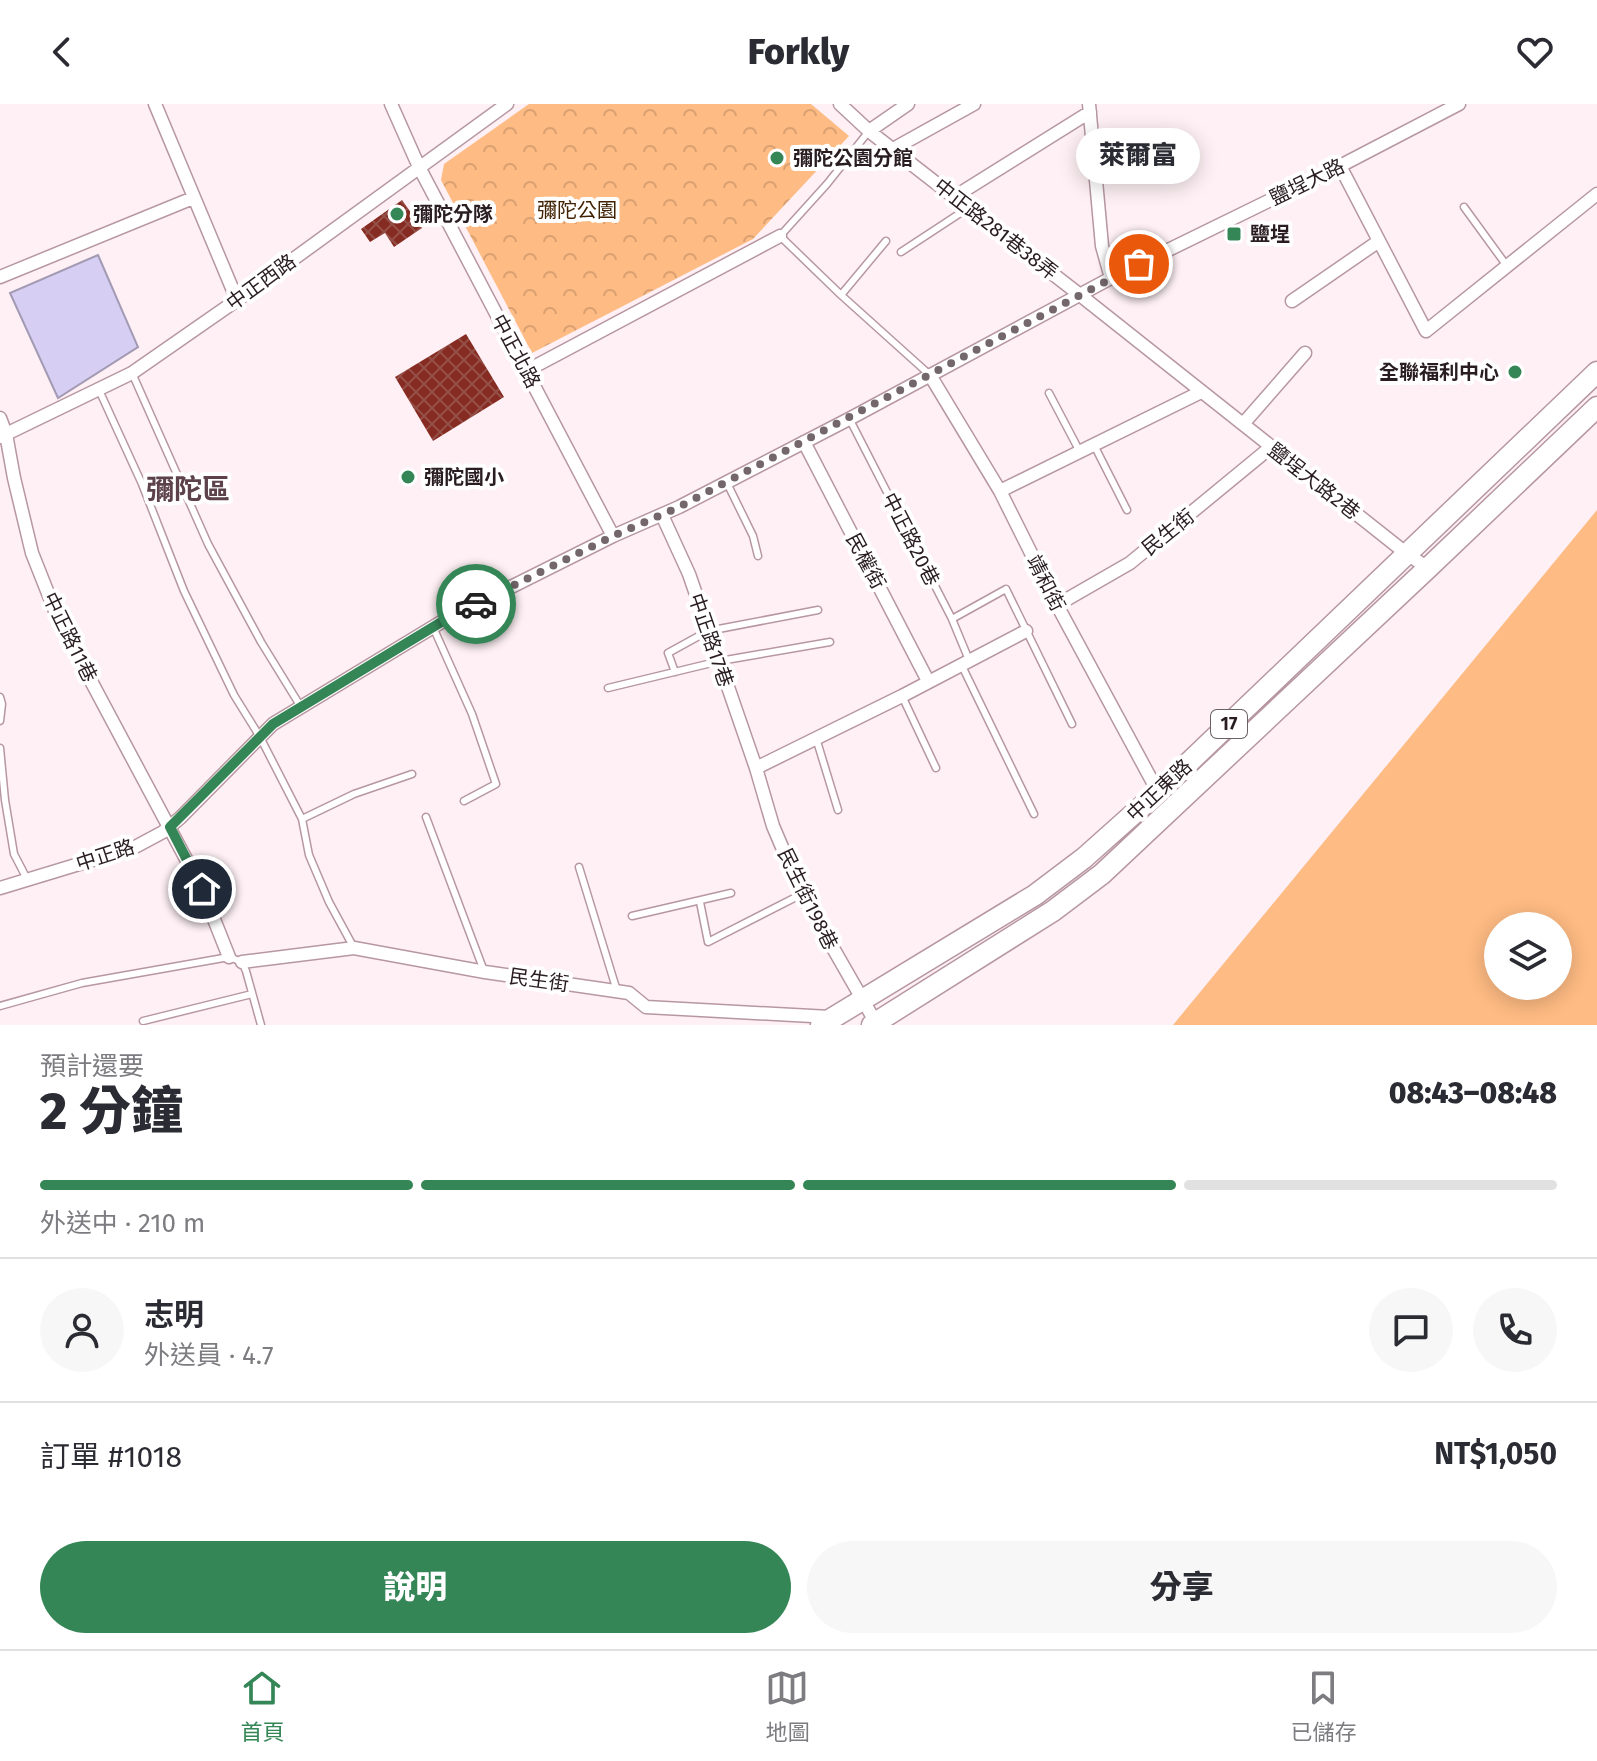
<!DOCTYPE html>
<html lang="zh-TW">
<head>
<meta charset="utf-8">
<style>
  :root { --surface:#fff; --page:#f7f7f7; --text:#2b2b33; --muted:#7c7c81; --line:#e1e1e2; --accent:#358657 }
  body { margin:0; font-family:"Fira Sans","Noto Sans TC",sans-serif; background:var(--page); color:var(--text); height:100vh; display:flex; flex-direction:column; font-size:30px; white-space:nowrap }
  * { box-sizing:border-box; margin:0 }
  p { font-size:26px; color:var(--muted) }
  .icon { flex:none; width:44px; height:44px; fill:none; stroke:currentColor; stroke-width:2; stroke-linecap:round; stroke-linejoin:round }
  .map { position:relative; height:921px; overflow:hidden }
  .panel { display:flex; flex-direction:column; background:var(--surface); flex:1 }
  .panel>* { flex:none }
  .fabs { position:absolute; left:1484px; top:808px; display:grid; gap:16px }
  .fabs a { display:grid; place-items:center; width:88px; height:88px; border-radius:50%; background:var(--surface); box-shadow:0 4px 20px #0003; font-size:40px }
  .pin { position:absolute; display:grid; place-items:center; width:68px; height:68px; color:#fff; margin:-34px; border:4px solid #fff; border-radius:50%; box-shadow:0 2px 8px #0007 }
  .courier { position:absolute; display:grid; place-items:center; width:80px; height:80px; margin:-40px; border:6px solid #358657; border-radius:50%; background:#fff; color:#222; box-shadow:0 2px 10px #0007 }
  .bubble { position:absolute; height:56px; border-radius:28px; background:var(--surface); box-shadow:0 4px 20px #0003; font-size:26px; font-weight:800; line-height:56px; text-align:center }
  .head em { font-style:normal; font-weight:800 }
  .head div { display:flex; flex-direction:column-reverse }
  .head { display:flex; align-items:center; justify-content:space-between; height:136px; padding:0 40px }
  h1 { font-size:52px; font-weight:800; line-height:60px }
  .bar { display:grid; grid-template-columns:repeat(4,1fr); gap:12px 8px; align-content:center; height:96px; padding:0 40px }
  .bar i { height:10px; border-radius:6px; background:var(--line) }
  .bar .selected { background:var(--accent) }
  .bar p { grid-column:span 4 }
  .line { display:flex; align-items:center; gap:20px; padding:0 40px; border-top:2px solid var(--line) }
  .line div { flex:1 }
  .round { display:grid; place-items:center; flex:none; width:84px; height:84px; border-radius:42px; background:var(--page) }
  .cta { display:flex; gap:16px; margin-top:auto; padding:16px 40px }
  .cta a { flex:1; height:92px; border-radius:48px; background:var(--accent); color:#fff; font-size:32px; font-weight:800; line-height:92px; text-align:center }
  .cta a+a { background:var(--page); color:var(--text) }
  header { display:flex; justify-content:space-between; align-items:center; height:104px; padding:0 40px; background:var(--surface); font-size:36px; font-weight:800 }
  .dock { display:flex; justify-content:space-around; align-items:center; height:112px; border-top:2px solid var(--line); background:var(--surface); font-size:22px; color:var(--muted) }
  .dock a { display:grid; justify-items:center; gap:4px }
  .dock .selected { color:var(--accent) }
  .map>svg:first-child { display:block }
</style>
</head>
<body>
<header><svg class="icon" aria-label="back" viewBox="0 0 24 24"><path d="M15 5l-7 7 7 7"/></svg>Forkly<svg class="icon" aria-label="heart" viewBox="0 0 24 24"><path d="M12 20l-8-8c-3-5 5-10 8-4 3-6 11-1 8 4z"/></svg></header>
<div class="map">
<svg width="1597" height="921" viewBox="0 0 1597 921">
  <defs>
    <pattern id="park-crowns" width="20" height="18" patternUnits="userSpaceOnUse" patternTransform="scale(2)"><rect width="20" height="18" fill="#febb83"/><path d="M2 6a3 3 0 1 1 6 0M12 15a3 3 0 1 1 6 0" fill="none" stroke="#daa071"/></pattern>
    <pattern id="building-cross-hatch" width="8" height="8" patternUnits="userSpaceOnUse" patternTransform="scale(2)"><rect width="8" height="8" fill="#862b21"/><path d="M0 0l8 8M0 8l8-8" fill="none" stroke="#944f48"/></pattern>
  </defs>
  <rect width="100%" height="100%" fill="#fef0f4"/>
  <!-- green -->
  <path fill="#febb83" fill-rule="evenodd" d="M 1597,406 L 1597,921 L 1173,921 ZM 1498,822 L 1558,822 L 1558,882 L 1498,882 Z"/>
  <!-- park -->
  <path fill="url(#park-crowns)" d="M 529,0 L 811,0 L 849,32 L 753,135 L 532,249 L 441,76 L 444,60 Z"/>
  <!-- water -->
  <path fill="#d7cff3" stroke="#a39ab4" stroke-width="2" d="M 98,151 L 138,243 L 58,294 L 10,189 Z"/>
  <!-- building -->
  <path fill="url(#building-cross-hatch)" d="M 402,96 L 422,124 L 394,143 L 385,129 L 370,138 L 361,125 Z
    M 466,230 L 504,293 L 433,337 L 395,273 Z"/>
  <g fill="none" stroke-linecap="round" stroke-linejoin="round">
    <!-- lane casing -->
    <g stroke="#b797a1" stroke-width="9">
      <path id="lane" d="M 869,27 L 827,80 L 780,132 L 841,191 L 930,271
        M 1464,103 L 1507,162
        M 901,148 L 968,104
        M 841,191 L 886,137
        M 132,269 L 208,440 L 261,538 L 301,603
        M 99,286 L 142,380 L 184,487 L 234,591 L 260,633 L 302,715 L 309,751 L 329,798 L 354,844
        M 1049,289 L 1080,348
        M 850,316 L 952,515 L 969,556
        M 1094,341 L 1127,406
        M 727,379 L 753,432 L 758,452
        M 952,515 L 1006,485 L 1072,620
        M 433,523 L 472,610 L 496,680 L 464,697
        M 962,562 L 1034,710
        M 675,568 L 668,549 L 708,527 L 818,506
        M 608,584 L 720,557 L 830,538
        M 902,592 L 936,664
        M 0,593 L 2,600 L 0,617
        M 816,634 L 838,706
        M 0,644 L 5,696 L 14,750 L 27,775
        M 426,713 L 484,867
        M 302,715 L 354,690 L 412,670
        M 579,763 L 617,887
        M 700,798 L 708,838 L 802,790
        M 632,812 L 731,789
        M 0,902 L 82,879 L 229,853 L 242,858 L 246,867 L 261,921
        M 143,917 L 252,890"/>
    </g>
    <!-- street casing -->
    <g stroke="#b797a1" stroke-width="15">
      <path id="street" d="M 155,0 L 237,196
        M 391,0 L 419,63 L 613,432
        M 840,0 L 869,27 L 1080,191 L 1407,450 L 1428,464
        M 1089,0 L 1102,142 L 1111,174
        M 869,27 L 908,0
        M 893,45 L 974,0
        M 1340,62 L 1426,227 L 1597,90
        M 954,93 L 1090,8
        M 0,173 L 193,94
        M 1292,197 L 1379,137
        M 526,267 L 780,132
        M 930,271 L 1000,387 L 1057,501 L 1158,688
        M 0,314 L 6,330 L 14,374 L 32,449 L 59,517 L 202,785 L 229,853
        M 1243,320 L 1305,249
        M 0,333 L 132,269 L 237,196 L 507,0
        M 804,338 L 928,577
        M 1000,387 L 1201,288
        M 662,411 L 689,470 L 756,664 L 773,722 L 802,790 L 876,919
        M 1057,501 L 1130,459 L 1271,343
        M 756,664 L 902,592 L 1026,527
        M 0,784 L 135,743 L 163,728 L 180,714 L 273,620 L 443,517 L 613,432 L 679,403 L 849,315 L 1111,174 L 1340,62 L 1459,0
        M 242,858 L 354,844 L 485,868 L 629,889 L 646,903 L 830,913"/>
    </g>
    <!-- primary casing -->
    <g stroke="#b797a1" stroke-width="23">
      <path id="primary" d="M 821,921 L 1035,791 L 1084,754 L 1158,688 L 1597,268
        M 872,921 L 1053,807 L 1102,770 L 1428,464 L 1597,303"/>
    </g>
    <!-- lane -->
    <use href="#lane" stroke="#fff" stroke-width="6"/>
    <!-- street -->
    <use href="#street" stroke="#fff" stroke-width="12"/>
    <!-- primary -->
    <use href="#primary" stroke="#fff" stroke-width="20"/>
  </g>
  <g fill="none" stroke-linecap="round" stroke-linejoin="round">
    <!-- done -->
    <path stroke="#74676b" stroke-width="8" stroke-dasharray="0 14.4" d="M 476,500 L 613,432 L 679,403 L 1139,160"/>
    <!-- route -->
    <path stroke="#358657" stroke-width="10" d="M 202,785 L 170,723 L 273,620 L 443,517 L 476,500"/>
  </g>
  <!-- markers -->
  <g fill="#358657" stroke="#fff" stroke-width="3">
    <circle cx="777" cy="54" r="8"/>
    <circle cx="397" cy="110" r="8"/>
    <rect x="1226" y="122" width="16" height="16" rx="4"/>
    <circle cx="1515" cy="268" r="8"/>
    <circle cx="408" cy="373" r="8"/>
  </g>
  <g text-anchor="middle" stroke-width="8" stroke-linejoin="round" paint-order="stroke">
    <!-- shield labels -->
    <rect fill="#fff" stroke="#696164" stroke-width="2" x="1211" y="606" width="36" height="28" rx="6"/>
    <g font-size="18" font-weight="bold" fill="#291d21">
      <text x="1229" y="626">17</text>
    </g>
    <!-- poi labels -->
    <g font-size="20" font-weight="bold" fill="#291d21" stroke="#fff" text-anchor="start">
      <text x="793" y="61">彌陀公園分館</text>
      <text x="413" y="117">彌陀分隊</text>
      <text x="1250" y="137">鹽埕</text>
      <text x="1499" y="275" text-anchor="end">全聯福利中心</text>
      <text x="424" y="380">彌陀國小</text>
    </g>
    <!-- street labels -->
    <g font-size="20" fill="#291d21" stroke="#fff">
      <text transform="translate(1307 78) rotate(-26)" y="7">鹽埕大路</text>
      <text transform="translate(996 125) rotate(38)" y="7">中正路281巷38弄</text>
      <text transform="translate(261 178) rotate(-36)" y="7">中正西路</text>
      <text transform="translate(516 247) rotate(62)" y="7">中正北路</text>
      <text transform="translate(1314 377) rotate(38)" y="7">鹽埕大路2巷</text>
      <text transform="translate(1168 428) rotate(-39)" y="7">民生街</text>
      <text transform="translate(911 435) rotate(63)" y="7">中正路20巷</text>
      <text transform="translate(866 457) rotate(62)" y="7">民權街</text>
      <text transform="translate(1046 479) rotate(63)" y="7">靖和街</text>
      <text transform="translate(70 533) rotate(64)" y="7">中正路11巷</text>
      <text transform="translate(711 536) rotate(71)" y="7">中正路17巷</text>
      <text transform="translate(1159 686) rotate(-43)" y="7">中正東路</text>
      <text transform="translate(105 751) rotate(-18)" y="7">中正路</text>
      <text transform="translate(808 795) rotate(64)" y="7">民生街198巷</text>
      <text transform="translate(539 876) rotate(8)" y="7">民生街</text>
    </g>
    <!-- park labels -->
    <g font-size="20" fill="#412304" stroke="#fff">
      <text x="577" y="113">彌陀公園</text>
    </g>
    <!-- district labels -->
    <g font-size="28" font-weight="bold" fill="#5d424b" stroke="#fff">
      <text x="188" y="395">彌陀區</text>
    </g>
  </g>
</svg>
<div class="fabs">
<a><svg class="icon" aria-label="layers" viewBox="0 0 24 24"><path d="M12 4l9 5-9 5-9-5zM3 14l9 5 9-5"/></svg></a>
</div>
<div class="pin" style="left:1139px;top:160px;background:#ea580c"><svg class="icon" aria-label="bag" viewBox="0 0 24 24"><path d="M5 8h14l-1 12H6zM9 8a3 3 0 0 1 6 0"/></svg></div>
<div class="pin" style="left:202px;top:785px;background:#1f2937"><svg class="icon" aria-label="home" viewBox="0 0 24 24"><path d="M3 11l9-7 9 7M6 9v11h12V9"/></svg></div>
<div class="courier" style="left:476px;top:500px"><svg class="icon" aria-label="car" viewBox="0 0 24 24"><path d="M5 17H2v-5l4-1 3-4h7l3 4 3 1v5h-3M9 17h6M6 11h13"/><circle cx="7" cy="17" r="2"/><circle cx="17" cy="17" r="2"/></svg></div>
<div class="bubble" style="left:1076px;top:24px;width:124px">萊爾富</div>
</div>
<section class="panel">
<div class="head"><div><h1>2 分鐘</h1><p>預計還要</p></div><em>08:43–08:48</em></div>
<div class="bar"><i class="selected"></i><i class="selected"></i><i class="selected"></i><i></i><p>外送中 · 210 m</p></div>
<div class="line" style="height:144px"><a class="round"><svg class="icon" aria-label="person" viewBox="0 0 24 24"><circle cx="12" cy="8" r="4"/><path d="M4 21q1-7 8-7t8 7"/></svg></a><div><b>志明</b><p>外送員 · 4.7</p></div><a class="round"><svg class="icon" aria-label="chat" viewBox="0 0 24 24"><path d="M4 5h16v11H9l-5 4z"/></svg></a><a class="round"><svg class="icon" aria-label="phone" viewBox="0 0 24 24"><path d="M5 4h4l2 5-3 2q2 4 5 5l2-3 5 2v4C11 20 4 13 5 4z"/></svg></a></div>
<div class="line" style="height:104px"><div>訂單 #1018</div><b>NT$1,050</b></div>
<div class="cta"><a>說明</a><a>分享</a></div>
</section>
<nav class="dock">
<a class="selected"><svg class="icon" aria-label="home" viewBox="0 0 24 24"><path d="M3 11l9-7 9 7M6 9v11h12V9"/></svg>首頁</a>
<a><svg class="icon" aria-label="map" viewBox="0 0 24 24"><path d="M3 6l6-2 6 2 6-2v14l-6 2-6-2-6 2zM9 4v14M15 6v14"/></svg>地圖</a>
<a><svg class="icon" aria-label="saved" viewBox="0 0 24 24"><path d="M7 4h10v16l-5-4-5 4z"/></svg>已儲存</a>
</nav>
</body>
</html>
